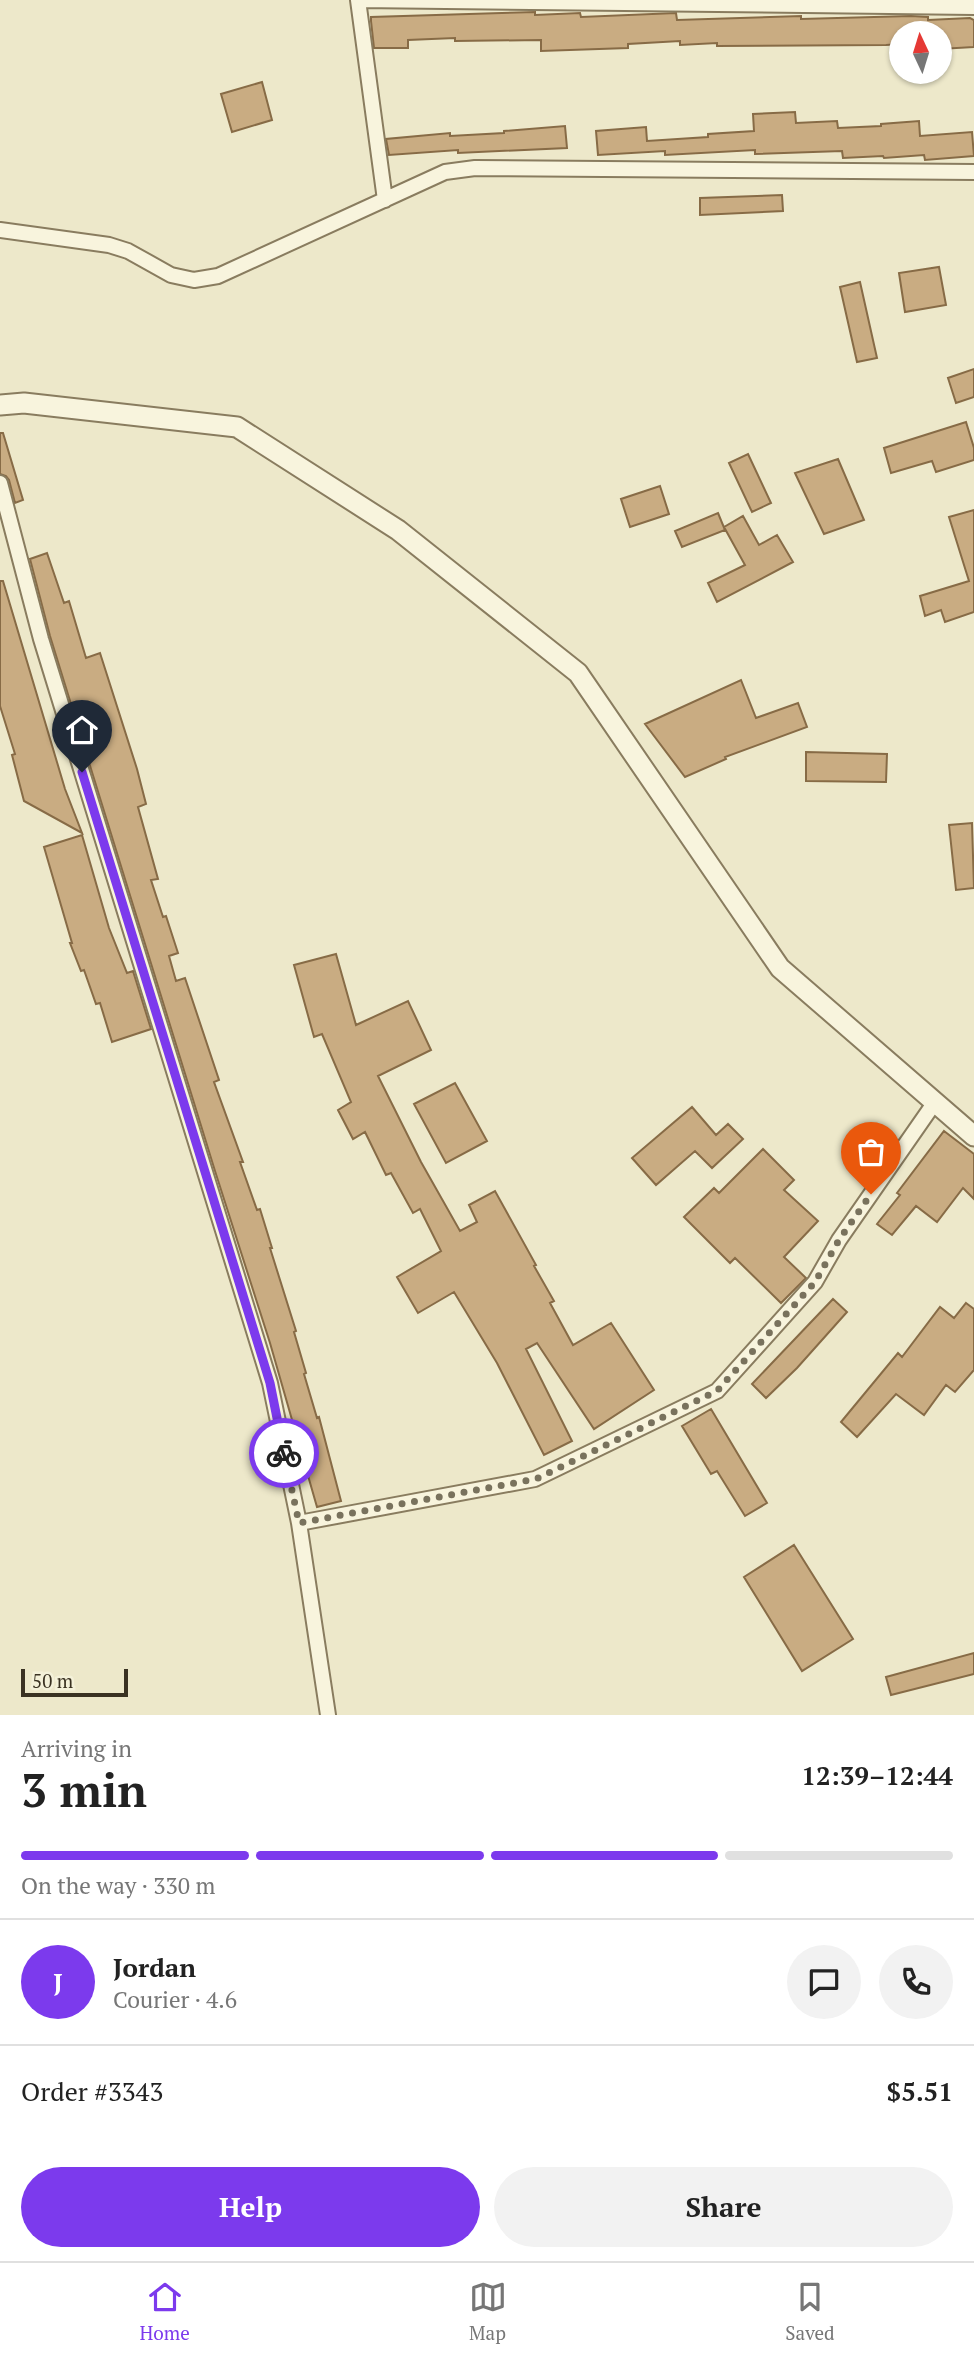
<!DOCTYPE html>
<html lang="en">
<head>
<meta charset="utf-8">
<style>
  :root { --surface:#fff; --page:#f2f2f2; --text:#222; --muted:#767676; --line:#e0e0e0; --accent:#7c3aed }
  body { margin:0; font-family:"PT Serif",serif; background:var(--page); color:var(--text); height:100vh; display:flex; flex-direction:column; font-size:26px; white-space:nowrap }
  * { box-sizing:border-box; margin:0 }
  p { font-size:23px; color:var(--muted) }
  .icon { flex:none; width:38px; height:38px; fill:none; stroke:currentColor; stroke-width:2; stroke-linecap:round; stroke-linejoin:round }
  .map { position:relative; height:1715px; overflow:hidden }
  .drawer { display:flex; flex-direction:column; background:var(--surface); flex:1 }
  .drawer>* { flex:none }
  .needle { width:46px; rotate:356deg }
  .buttons { position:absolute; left:889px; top:21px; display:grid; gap:14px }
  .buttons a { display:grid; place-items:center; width:63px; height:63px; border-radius:50%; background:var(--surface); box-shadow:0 2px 5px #0004; font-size:35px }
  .scale { position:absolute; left:21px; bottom:18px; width:107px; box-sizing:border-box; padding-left:7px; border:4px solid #3a3222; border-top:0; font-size:19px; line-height:24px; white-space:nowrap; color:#3a3222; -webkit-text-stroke:5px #f4f1d9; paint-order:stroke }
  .pin { position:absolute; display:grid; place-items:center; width:60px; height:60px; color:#fff; margin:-72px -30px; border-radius:50% 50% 50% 0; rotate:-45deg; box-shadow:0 0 7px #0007 }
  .pin .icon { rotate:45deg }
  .courier { position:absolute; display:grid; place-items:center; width:70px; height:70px; margin:-35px; border:5px solid #7c3aed; border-radius:50%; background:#fff; color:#222; box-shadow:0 2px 9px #0007 }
  .headline em { font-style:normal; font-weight:600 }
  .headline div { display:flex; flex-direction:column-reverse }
  .headline { display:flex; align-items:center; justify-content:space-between; height:119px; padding:0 21px }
  h1 { font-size:46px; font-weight:600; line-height:52px }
  .bar { display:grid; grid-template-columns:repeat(4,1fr); gap:10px 7px; align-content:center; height:84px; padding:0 21px }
  .bar i { height:9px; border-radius:5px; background:var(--line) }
  .bar .current { background:var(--accent) }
  .bar p { grid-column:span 4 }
  .line { display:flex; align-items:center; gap:18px; padding:0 21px; border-top:2px solid var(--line) }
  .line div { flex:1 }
  .round { display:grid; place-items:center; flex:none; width:74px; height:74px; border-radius:37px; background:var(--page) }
  .action { display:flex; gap:14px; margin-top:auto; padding:14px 21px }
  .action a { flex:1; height:80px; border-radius:42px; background:var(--accent); color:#fff; font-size:28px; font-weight:600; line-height:80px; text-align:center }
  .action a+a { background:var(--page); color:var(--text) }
  .tab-bar { display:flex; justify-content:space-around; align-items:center; height:98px; border-top:2px solid var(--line); background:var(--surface); font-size:19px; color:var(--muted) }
  .tab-bar a { display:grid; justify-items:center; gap:4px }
  .tab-bar .current { color:var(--accent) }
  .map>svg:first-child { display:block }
</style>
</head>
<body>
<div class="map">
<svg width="974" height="1715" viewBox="0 0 974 1715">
  <rect width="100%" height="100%" fill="#ede8ca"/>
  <!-- building -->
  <path fill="#c9ac82" stroke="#876b46" stroke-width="2" d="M 535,12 L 535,15 L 580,13 L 581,17 L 676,13 L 677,20 L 801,16 L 801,19 L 911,16 L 928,17 L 928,20 L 970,18 L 974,20 L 974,47 L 940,49 L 940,33 L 901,33 L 901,44 L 886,45 L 717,46 L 717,43 L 680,45 L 680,41 L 628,44 L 628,48 L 541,51 L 541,40 L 455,41 L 455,38 L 408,40 L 408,48 L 374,48 L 371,21 L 371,17 Z
    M 262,82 L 272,120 L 232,132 L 221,94 Z
    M 795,112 L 796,123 L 837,121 L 838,128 L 881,126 L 881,124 L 919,121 L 920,136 L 972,132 L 974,156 L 925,160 L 924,155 L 884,158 L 883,156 L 843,158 L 842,151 L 755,154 L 755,150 L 665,155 L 665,151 L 598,155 L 596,131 L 646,127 L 647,141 L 708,137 L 708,134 L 754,131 L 753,114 Z
    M 565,126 L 567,148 L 458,153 L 458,150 L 389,155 L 386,139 L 450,133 L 450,136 L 504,133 L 504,131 Z
    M 782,195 L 783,211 L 700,215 L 700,198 Z
    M 939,267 L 946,305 L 905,312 L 899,273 Z
    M 860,282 L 877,358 L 857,362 L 840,287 Z
    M 974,369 L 974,397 L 956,403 L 948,378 Z
    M 966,422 L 974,448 L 974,460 L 936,472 L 932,461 L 891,473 L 884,448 Z
    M 0,433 L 3,433 L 23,500 L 15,503 L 9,480 L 6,476 L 0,474 Z
    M 748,454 L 771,503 L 752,512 L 729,463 Z
    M 838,459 L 864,520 L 824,534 L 795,473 Z
    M 660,486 L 669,514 L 630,527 L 621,499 Z
    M 974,510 L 974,612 L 945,622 L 941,610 L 925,616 L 920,596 L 969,581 L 949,517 Z
    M 718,513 L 725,530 L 682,547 L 675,531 Z
    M 743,516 L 759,545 L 777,535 L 793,562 L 717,602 L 708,583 L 745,565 L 724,527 Z
    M 47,553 L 64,603 L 69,601 L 86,658 L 100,653 L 137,769 L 146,804 L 138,807 L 158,879 L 151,880 L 163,917 L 166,916 L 178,953 L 169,956 L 176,981 L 185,978 L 219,1080 L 214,1082 L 243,1162 L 240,1162 L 257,1210 L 260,1209 L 272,1248 L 270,1248 L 296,1331 L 294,1332 L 306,1373 L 304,1374 L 317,1418 L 319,1417 L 341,1501 L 317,1507 L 270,1343 L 215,1171 L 50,636 L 30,559 Z
    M 0,581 L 3,581 L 65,789 L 82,833 L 24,801 L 12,755 L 15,754 L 0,706 Z
    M 741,680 L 756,718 L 798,703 L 807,727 L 725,757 L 726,759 L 685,777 L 645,724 Z
    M 806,752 L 887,754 L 886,782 L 806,781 Z
    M 972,823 L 974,888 L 956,890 L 949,825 Z
    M 82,835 L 109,928 L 127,973 L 133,971 L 151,1029 L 112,1042 L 100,1003 L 96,1004 L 84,970 L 81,971 L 70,943 L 72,943 L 44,847 Z
    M 336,954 L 356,1025 L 408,1001 L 431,1050 L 378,1076 L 421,1162 L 460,1231 L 477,1222 L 469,1205 L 495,1191 L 536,1265 L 534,1266 L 554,1301 L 550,1303 L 573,1345 L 611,1323 L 654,1390 L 594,1429 L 537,1343 L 526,1349 L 572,1441 L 544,1455 L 497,1363 L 454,1292 L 418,1313 L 397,1277 L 441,1251 L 420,1209 L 413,1213 L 391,1173 L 386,1175 L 365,1132 L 353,1139 L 338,1110 L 351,1102 L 322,1034 L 314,1037 L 294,965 Z
    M 455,1083 L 487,1141 L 446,1163 L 414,1104 Z
    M 692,1107 L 716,1135 L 728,1124 L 743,1139 L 712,1168 L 695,1151 L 656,1185 L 632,1158 Z
    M 944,1131 L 974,1154 L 974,1199 L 963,1188 L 937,1222 L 916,1206 L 892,1235 L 877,1224 L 900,1195 L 897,1193 Z
    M 763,1149 L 794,1180 L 784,1190 L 818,1221 L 784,1257 L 806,1278 L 781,1303 L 735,1258 L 730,1263 L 684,1217 L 714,1188 L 719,1193 Z
    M 833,1299 L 847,1312 L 797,1368 L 766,1398 L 752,1384 Z
    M 966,1303 L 974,1309 L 974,1370 L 955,1392 L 946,1385 L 924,1415 L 896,1394 L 857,1437 L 841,1422 L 898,1353 L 902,1357 L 940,1307 L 954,1318 Z
    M 711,1409 L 767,1503 L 745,1516 L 717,1471 L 711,1474 L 682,1426 Z
    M 794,1545 L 853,1639 L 802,1671 L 744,1577 Z
    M 974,1653 L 974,1674 L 891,1695 L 886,1677 Z"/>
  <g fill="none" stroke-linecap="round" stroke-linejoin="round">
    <!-- minor casing -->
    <g stroke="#897c5f" stroke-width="18">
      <path id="minor" d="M 358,0 L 385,200
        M 360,0 L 974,7
        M 0,230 L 109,245 L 128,251 L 171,275 L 194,280 L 218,276 L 445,172 L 475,168 L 974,172
        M 0,483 L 41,639 L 270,1383 L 299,1523 L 328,1715
        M 299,1523 L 535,1479 L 717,1391 L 815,1282 L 839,1240 L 935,1102"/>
    </g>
    <!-- tertiary casing -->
    <g stroke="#897c5f" stroke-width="23">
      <path id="tertiary" d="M 0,405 L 24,403 L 237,427 L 398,530 L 578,673 L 780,968 L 974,1136"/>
    </g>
    <!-- minor -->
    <use href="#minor" stroke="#f8f4dd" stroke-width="14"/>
    <!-- tertiary -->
    <use href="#tertiary" stroke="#f8f4dd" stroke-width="19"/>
  </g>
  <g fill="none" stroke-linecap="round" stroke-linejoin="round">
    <!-- done -->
    <path stroke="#79725d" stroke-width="7" stroke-dasharray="0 12.6" d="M 284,1453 L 299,1523 L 536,1479 L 717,1391 L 815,1282 L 839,1240 L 871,1194"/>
    <!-- route -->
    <path stroke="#7c3aed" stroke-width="9" d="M 82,772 L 270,1383 L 284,1453"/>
  </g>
</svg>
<div class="buttons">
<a><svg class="needle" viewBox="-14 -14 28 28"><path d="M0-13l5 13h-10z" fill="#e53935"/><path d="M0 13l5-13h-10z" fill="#767676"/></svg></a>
</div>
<div class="scale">50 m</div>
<div class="pin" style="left:871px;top:1194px;background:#ea580c"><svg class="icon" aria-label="bag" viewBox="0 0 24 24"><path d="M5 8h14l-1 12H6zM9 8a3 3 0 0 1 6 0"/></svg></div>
<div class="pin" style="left:82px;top:772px;background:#1f2937"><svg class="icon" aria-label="home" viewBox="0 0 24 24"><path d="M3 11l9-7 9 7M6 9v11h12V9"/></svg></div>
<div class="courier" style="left:284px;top:1453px"><svg class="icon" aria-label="bike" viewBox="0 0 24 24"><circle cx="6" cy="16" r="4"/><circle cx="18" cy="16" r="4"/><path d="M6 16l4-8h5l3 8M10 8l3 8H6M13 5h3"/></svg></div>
</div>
<section class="drawer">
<div class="headline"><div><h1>3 min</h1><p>Arriving in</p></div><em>12:39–12:44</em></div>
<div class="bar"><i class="current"></i><i class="current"></i><i class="current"></i><i></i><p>On the way · 330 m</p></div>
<div class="line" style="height:126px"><b class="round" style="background:var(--accent);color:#fff">J</b><div><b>Jordan</b><p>Courier · 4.6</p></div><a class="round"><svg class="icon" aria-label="chat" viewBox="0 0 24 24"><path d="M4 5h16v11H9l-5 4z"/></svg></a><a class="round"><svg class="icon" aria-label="phone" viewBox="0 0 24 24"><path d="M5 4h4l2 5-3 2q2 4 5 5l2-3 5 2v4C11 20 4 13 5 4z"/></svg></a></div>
<div class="line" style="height:91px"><div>Order #3343</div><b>$5.51</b></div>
<div class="action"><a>Help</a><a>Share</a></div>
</section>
<nav class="tab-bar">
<a class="current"><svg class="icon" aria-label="home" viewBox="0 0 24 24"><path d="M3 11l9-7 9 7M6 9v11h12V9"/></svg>Home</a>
<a><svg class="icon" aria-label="map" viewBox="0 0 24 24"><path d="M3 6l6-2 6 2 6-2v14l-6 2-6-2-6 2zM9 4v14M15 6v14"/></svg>Map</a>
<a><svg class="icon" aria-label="saved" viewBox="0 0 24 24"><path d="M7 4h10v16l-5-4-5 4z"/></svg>Saved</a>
</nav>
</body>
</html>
